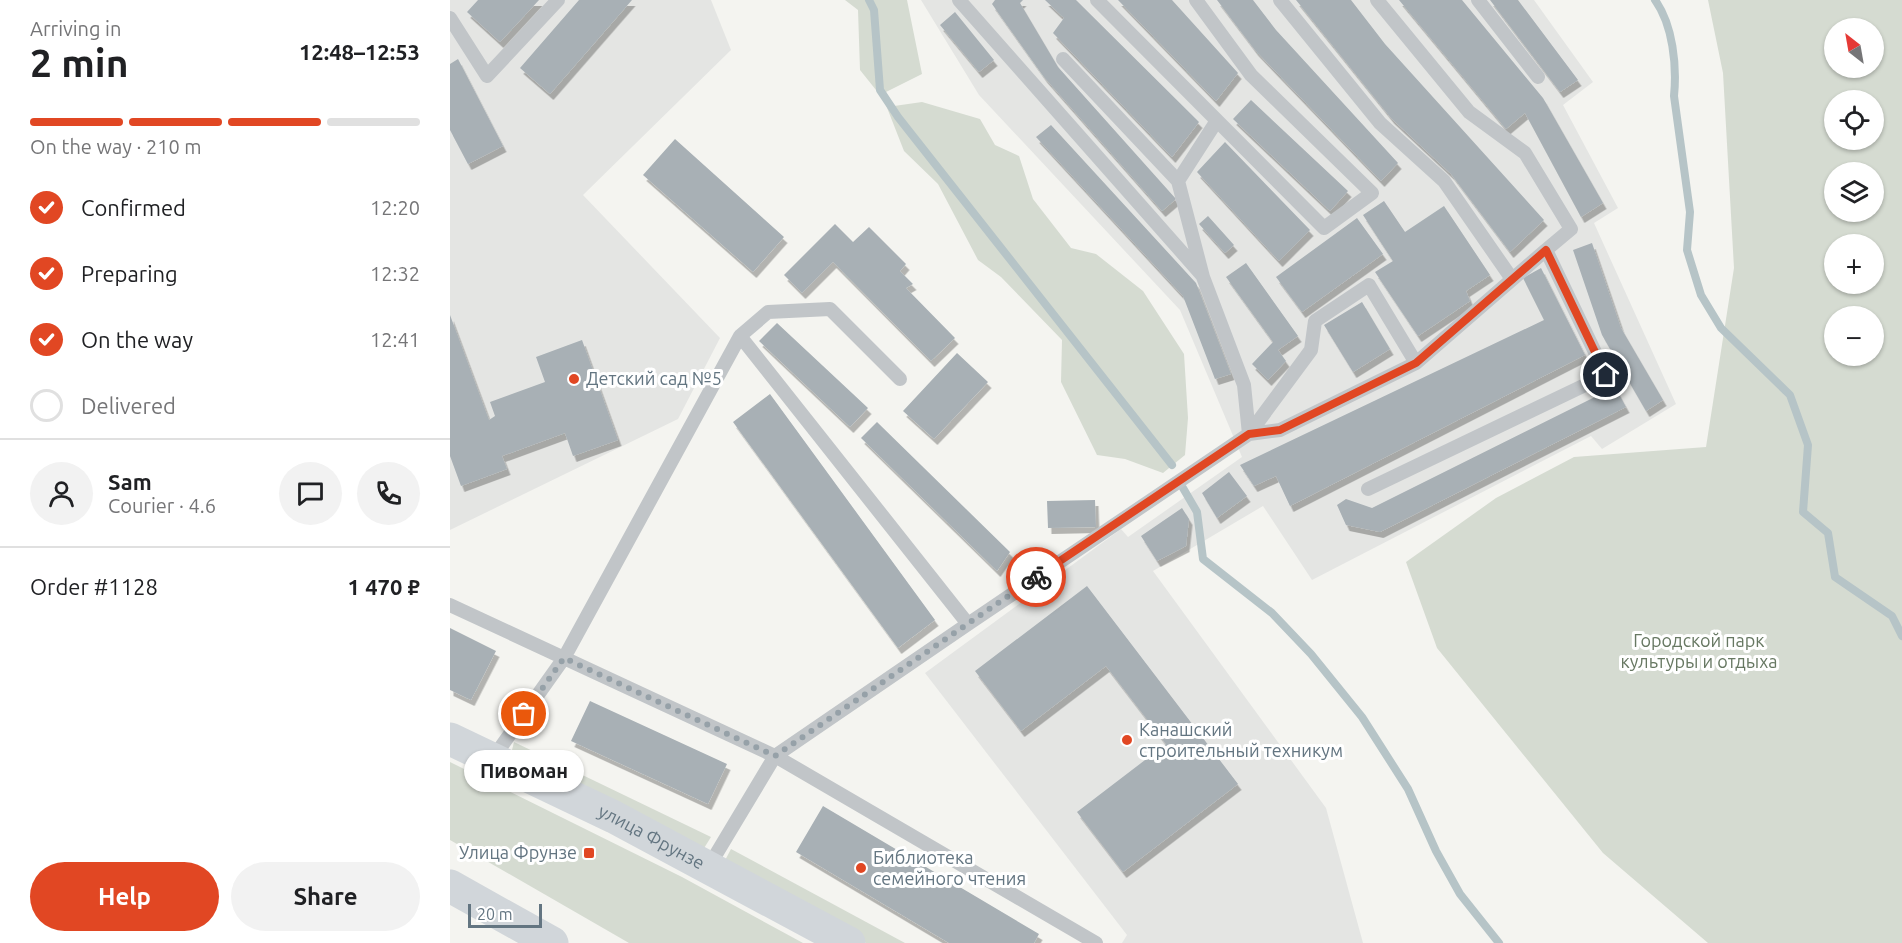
<!DOCTYPE html>
<html lang="en">
<head>
<meta charset="utf-8">
<style>
  :root { --surface:#fff; --page:#f2f2f2; --text:#202124; --muted:#757577; --line:#e0e0e0; --accent:#e14723 }
  body { margin:0; font-family:Ubuntu,sans-serif; background:var(--page); color:var(--text); height:100vh; display:flex; flex-direction:column; font-size:22px; white-space:nowrap }
  * { box-sizing:border-box; margin:0 }
  p { font-size:20px; color:var(--muted) }
  .icon { flex:none; width:33px; height:33px; fill:none; stroke:currentColor; stroke-width:2; stroke-linecap:round; stroke-linejoin:round }
  .map { position:relative; flex:1; overflow:hidden }
  .sheet { display:flex; flex-direction:column; background:var(--surface); width:450px }
  .sheet>* { flex:none }
  .needle { width:39px; rotate:329deg }
  .fabs { position:absolute; left:1374px; top:18px; display:grid; gap:12px }
  .fabs a { display:grid; place-items:center; width:60px; height:60px; border-radius:50%; background:var(--surface); box-shadow:0 2px 4px #0004; font-size:30px }
  .scale { position:absolute; left:18px; bottom:15px; width:74px; box-sizing:border-box; padding-left:6px; border:3px solid #637581; border-top:0; font-size:16px; line-height:21px; white-space:nowrap; color:#637581; -webkit-text-stroke:4px #fff; paint-order:stroke }
  .pin { position:absolute; display:grid; place-items:center; width:51px; height:51px; color:#fff; margin:-26px; border:3px solid #fff; border-radius:50%; box-shadow:0 2px 6px #0007 }
  .courier { position:absolute; display:grid; place-items:center; width:60px; height:60px; margin:-30px; border:4px solid #e14723; border-radius:50%; background:#fff; color:#222; box-shadow:0 2px 8px #0007 }
  .bubble { position:absolute; height:42px; border-radius:21px; background:var(--surface); box-shadow:0 2px 4px #0004; font-size:20px; font-weight:700; line-height:42px; text-align:center }
  .overview em { font-style:normal; font-weight:700 }
  .overview div { display:flex; flex-direction:column-reverse }
  .overview { display:flex; align-items:center; justify-content:space-between; height:102px; padding:0 30px }
  h1 { font-size:39px; font-weight:700; line-height:45px }
  .bar { display:grid; grid-template-columns:repeat(4,1fr); gap:9px 6px; align-content:center; height:72px; padding:0 30px }
  .bar i { height:8px; border-radius:4px; background:var(--line) }
  .bar .selected { background:var(--accent) }
  .bar p { grid-column:span 4 }
  .line { display:flex; align-items:center; gap:15px; padding:0 30px; border-top:2px solid var(--line) }
  .line div { flex:1 }
  .round { display:grid; place-items:center; flex:none; width:63px; height:63px; border-radius:32px; background:var(--page) }
  ol { padding:0 30px; list-style:none }
  li { display:flex; align-items:center; gap:18px; height:66px }
  li p { margin-inline-start:auto }
  li .icon { padding:6px; border-radius:50%; background:var(--accent); color:#fff; stroke-width:4 }
  li:last-child { color:var(--muted) }
  li i { width:33px; height:33px; border:3px solid var(--line); border-radius:50% }
  .primary-button { display:flex; gap:12px; margin-top:auto; padding:12px 30px }
  .primary-button a { flex:1; height:69px; border-radius:36px; background:var(--accent); color:#fff; font-size:24px; font-weight:700; line-height:69px; text-align:center }
  .primary-button a+a { background:var(--page); color:var(--text) }
  main { display:flex; flex:1; min-height:0 }
  .map>svg:first-child { display:block }
</style>
</head>
<body>
<main>
<section class="sheet">
<div class="overview"><div><h1>2 min</h1><p>Arriving in</p></div><em>12:48–12:53</em></div>
<div class="bar"><i class="selected"></i><i class="selected"></i><i class="selected"></i><i></i><p>On the way · 210 m</p></div>
<ol>
<li><svg class="icon" aria-label="check" viewBox="0 0 24 24"><path d="M5 12l5 5 9-10"/></svg>Confirmed<p>12:20</p></li>
<li><svg class="icon" aria-label="check" viewBox="0 0 24 24"><path d="M5 12l5 5 9-10"/></svg>Preparing<p>12:32</p></li>
<li><svg class="icon" aria-label="check" viewBox="0 0 24 24"><path d="M5 12l5 5 9-10"/></svg>On the way<p>12:41</p></li>
<li><i></i>Delivered</li>
</ol>
<div class="line" style="height:108px"><a class="round"><svg class="icon" aria-label="person" viewBox="0 0 24 24"><circle cx="12" cy="8" r="4"/><path d="M4 21q1-7 8-7t8 7"/></svg></a><div><b>Sam</b><p>Courier · 4.6</p></div><a class="round"><svg class="icon" aria-label="chat" viewBox="0 0 24 24"><path d="M4 5h16v11H9l-5 4z"/></svg></a><a class="round"><svg class="icon" aria-label="phone" viewBox="0 0 24 24"><path d="M5 4h4l2 5-3 2q2 4 5 5l2-3 5 2v4C11 20 4 13 5 4z"/></svg></a></div>
<div class="line" style="height:78px"><div>Order #1128</div><b>1 470 ₽</b></div>
<div class="primary-button"><a>Help</a><a>Share</a></div>
</section>
<div class="map">
<svg width="1452" height="943" viewBox="0 0 1452 943">
  <defs>
    <filter id="shadow"><feDropShadow dx="3.5" dy="6" stdDeviation="0" flood-color="#0004"/></filter>
  </defs>
  <rect width="100%" height="100%" fill="#f4f4f0"/>
  <!-- built -->
  <path fill="#e4e5e3" d="M 0,0 L 261,0 L 281,50 L 133,195 L 270,338 L 228,419 L 0,530 Z
    M 471,0 L 1084,0 L 1143,82 L 1113,105 L 1168,208 L 1144,223 L 1226,404 L 1152,449 L 1141,436 L 862,580 L 813,506 L 703,571 L 876,808 L 913,943 L 672,943 L 677,935 L 475,673 L 671,529 L 678,537 L 792,457 L 730,310 L 529,95 Z"/>
  <!-- green -->
  <path fill="#d5dbd1" fill-rule="evenodd" d="M 395,0 L 457,0 L 472,74 L 436,92 L 444,106 L 472,102 L 530,119 L 545,145 L 569,156 L 583,199 L 621,248 L 646,254 L 693,291 L 734,354 L 738,418 L 735,455 L 713,473 L 675,459 L 647,455 L 611,382 L 612,340 L 551,277 L 528,260 L 488,184 L 454,151 L 434,100 L 410,70 L 408,10 Z
    M 1258,0 L 1452,0 L 1452,943 L 1258,943 L 1153,853 L 987,648 L 956,562 L 1046,498 L 1124,457 L 1256,447 L 1284,268 L 1273,73 ZM 1384,28 L 1424,28 L 1424,68 L 1384,68 ZM 1384,100 L 1424,100 L 1424,140 L 1384,140 ZM 1424,172 L 1424,212 L 1384,212 L 1384,172 ZM 1384,244 L 1424,244 L 1424,284 L 1384,284 ZM 1384,316 L 1424,316 L 1424,356 L 1384,356 Z
    M 64,742 L 261,837 L 251,853 L 61,754 Z
    M 0,762 L 232,877 L 353,943 L 179,943 L 0,840 Z
    M 281,849 L 455,943 L 416,943 L 272,866 Z"/>
  <g fill="none" stroke-linecap="round" stroke-linejoin="round">
    <!-- stream -->
    <path stroke="#b6c4c7" stroke-width="8" d="M 419,0 L 424,10 L 430,90 L 448,117 L 722,465
      M 1205,0 C 1223,25 1227,66 1224,96 L 1240,212 L 1237,250 L 1251,295 L 1271,328 L 1340,395 L 1358,445 L 1353,512 L 1378,533 L 1385,577 L 1442,616 L 1452,636
      M 733,488 L 747,512 L 753,559 L 822,613 L 861,654 L 912,717 L 958,789 L 986,851 L 1010,894 L 1049,943"/>
  </g>
  <!-- building -->
  <path fill="#a8b0b5" filter="url(#shadow)" d="M 28,0 L 89,0 L 50,42 L 17,12 Z
    M 129,0 L 182,0 L 100,94 L 70,68 Z
    M 545,0 L 573,0 L 570,3 L 608,67 L 726,199 L 712,211 L 594,77 L 542,4 Z
    M 595,0 L 626,0 L 749,122 L 722,157 L 603,33 L 614,18 Z
    M 668,0 L 722,0 L 788,73 L 766,101 Z
    M 767,0 L 803,0 L 826,30 L 948,163 L 931,181 L 805,50 Z
    M 846,0 L 901,0 L 935,44 L 1094,220 L 1060,252 L 1001,174 L 941,118 Z
    M 949,0 L 1012,0 L 1093,98 L 1153,203 L 1131,217 L 1075,113 L 1056,129 Z
    M 1040,0 L 1068,0 L 1128,80 L 1110,92 Z
    M 505,12 L 544,60 L 529,72 L 490,25 Z
    M 8,59 L 53,146 L 18,164 L 0,130 L 0,64 Z
    M 801,100 L 898,191 L 880,211 L 783,119 Z
    M 601,125 L 746,283 L 781,374 L 765,379 L 733,296 L 586,137 Z
    M 225,139 L 334,237 L 303,272 L 193,175 Z
    M 775,142 L 860,230 L 829,261 L 747,172 Z
    M 934,201 L 955,232 L 994,206 L 1040,275 L 1016,291 L 1020,301 L 968,336 L 925,272 L 943,261 L 913,215 Z
    M 758,216 L 784,245 L 775,253 L 749,224 Z
    M 907,218 L 933,254 L 852,312 L 826,277 Z
    M 385,224 L 403,242 L 419,227 L 456,264 L 450,271 L 463,284 L 456,288 L 505,338 L 481,361 L 383,262 L 352,293 L 334,275 Z
    M 1142,243 L 1171,328 L 1213,400 L 1196,411 L 1152,335 L 1123,250 Z
    M 796,263 L 848,336 L 828,350 L 836,361 L 818,380 L 802,364 L 823,342 L 776,277 Z
    M 1091,268 L 1135,355 L 840,506 L 826,476 L 804,486 L 790,465 L 1094,320 L 1073,278 Z
    M 912,302 L 940,349 L 903,372 L 874,325 Z
    M 0,315 L 39,420 L 45,416 L 40,402 L 95,382 L 86,357 L 132,340 L 168,440 L 123,456 L 115,433 L 52,456 L 57,469 L 11,486 L 0,456 Z
    M 327,323 L 418,408 L 400,427 L 309,341 Z
    M 507,353 L 538,382 L 484,439 L 453,411 Z
    M 1165,387 L 1176,407 L 930,532 L 896,525 L 887,505 L 896,499 L 922,508 Z
    M 320,394 L 485,620 L 448,648 L 283,422 Z
    M 427,422 L 560,552 L 547,571 L 411,438 Z
    M 779,472 L 797,496 L 767,518 L 752,493 Z
    M 645,500 L 646,527 L 598,528 L 597,501 Z
    M 732,508 L 739,519 L 736,546 L 707,561 L 691,536 Z
    M 637,586 L 788,784 L 673,872 L 627,812 L 716,744 L 656,666 L 571,731 L 525,671 Z
    M 0,628 L 46,651 L 21,700 L 0,690 Z
    M 140,701 L 277,764 L 258,804 L 121,741 Z
    M 373,806 L 589,934 L 584,943 L 499,943 L 346,852 Z"/>
  <g fill="none" stroke-linecap="round" stroke-linejoin="round">
    <!-- service -->
    <path stroke="#c1c5c8" stroke-width="14" d="M 509,0 L 752,275
      M 647,0 L 874,228 L 922,193 L 801,75 L 746,0
      M 830,0 L 930,123 L 994,181 L 1062,279
      M 927,0 L 1019,112 L 1075,153 L 1121,229 L 1096,250
      M 1028,0 L 1088,77
      M 0,18 L 37,76 L 108,0
      M 613,59 L 728,181 L 753,277 L 794,385 L 799,434
      M 728,181 L 766,122
      M 290,336 L 318,312 L 380,309 L 450,379
      M 799,434 L 830,430 L 966,363 L 1096,250 L 1156,375 L 918,489
      M 0,605 L 325,756 L 646,943
      M 518,624 L 799,434 L 861,350 L 865,321 L 919,285 L 966,363
      M 43,758 L 114,658 L 290,336 L 518,624 L 325,756 L 259,866"/>
    <!-- secondary -->
    <path stroke="#d1d6da" stroke-width="33" id="s1" d="M 0,739 L 164,817 L 399,943"/>
    <!-- trunk -->
    <path stroke="#d1d6da" stroke-width="33" d="M 0,886 L 102,943"/>
  </g>
  <g fill="none" stroke-linecap="round" stroke-linejoin="round">
    <!-- done -->
    <path stroke="#96a1a8" stroke-width="6" stroke-dasharray="0 10.8" d="M 74,714 L 114,658 L 325,756 L 586,577"/>
    <!-- route -->
    <path stroke="#e14723" stroke-width="8" d="M 586,577 L 799,434 L 830,430 L 966,363 L 1096,250 L 1156,375"/>
  </g>
  <!-- markers -->
  <g fill="#e14723" stroke="#fff" stroke-width="2">
    <circle cx="124" cy="379" r="6"/>
    <circle cx="677" cy="740" r="6"/>
    <rect x="133" y="847" width="12" height="12" rx="3"/>
    <circle cx="411" cy="868" r="6"/>
  </g>
  <g text-anchor="middle" stroke-width="6" stroke-linejoin="round" paint-order="stroke">
    <!-- poi labels -->
    <g font-size="18" fill="#637581" stroke="#fff" text-anchor="start">
      <text x="136" y="385">Детский сад №5</text>
      <text x="689" y="736">Канашский<tspan x="689" dy="21">строительный техникум</tspan></text>
      <text x="127" y="859" text-anchor="end">Улица Фрунзе</text>
      <text x="423" y="864">Библиотека<tspan x="423" dy="21">семейного чтения</tspan></text>
    </g>
    <!-- park labels -->
    <g font-size="18" fill="#677862" stroke="#fff">
      <text x="1249" y="647">Городской парк<tspan x="1249" dy="21">культуры и отдыха</tspan></text>
    </g>
    <!-- street labels -->
    <g font-size="18" fill="#637581" stroke="#fff">
      <text dy="6" stroke="none"><textPath href="#s1" startOffset="224">улица Фрунзе</textPath></text>
    </g>
  </g>
</svg>
<div class="fabs">
<a><svg class="needle" viewBox="-14 -14 28 28"><path d="M0-13l5 13h-10z" fill="#e53935"/><path d="M0 13l5-13h-10z" fill="#757577"/></svg></a>
<a><svg class="icon" aria-label="locate" viewBox="0 0 24 24"><circle cx="12" cy="12" r="6"/><path d="M12 2v4M12 18v4M2 12h4M18 12h4"/></svg></a>
<a><svg class="icon" aria-label="layers" viewBox="0 0 24 24"><path d="M12 4l9 5-9 5-9-5zM3 14l9 5 9-5"/></svg></a>
<a>+</a>
<a>−</a>
</div>
<div class="scale">20 m</div>
<div class="pin" style="left:74px;top:714px;background:#ea580c"><svg class="icon" aria-label="bag" viewBox="0 0 24 24"><path d="M5 8h14l-1 12H6zM9 8a3 3 0 0 1 6 0"/></svg></div>
<div class="pin" style="left:1156px;top:375px;background:#1f2937"><svg class="icon" aria-label="home" viewBox="0 0 24 24"><path d="M3 11l9-7 9 7M6 9v11h12V9"/></svg></div>
<div class="courier" style="left:586px;top:577px"><svg class="icon" aria-label="bike" viewBox="0 0 24 24"><circle cx="6" cy="16" r="4"/><circle cx="18" cy="16" r="4"/><path d="M6 16l4-8h5l3 8M10 8l3 8H6M13 5h3"/></svg></div>
<div class="bubble" style="left:14px;top:750px;width:120px">Пивоман</div>
</div>
</main>
</body>
</html>
